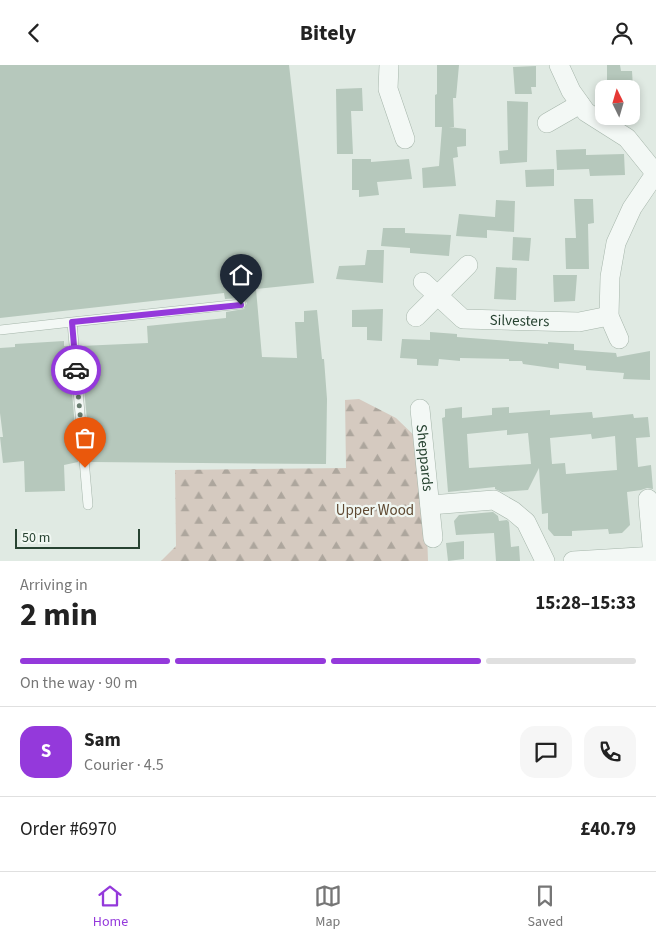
<!DOCTYPE html>
<html lang="en">
<head>
<meta charset="utf-8">
<style>
  :root { --surface:#fff; --page:#f6f6f6; --text:#222; --muted:#767676; --line:#e0e0e0; --accent:#9439db }
  body { margin:0; font-family:"Source Sans 3",sans-serif; background:var(--page); color:var(--text); height:100vh; display:flex; flex-direction:column; font-size:19px; white-space:nowrap }
  * { box-sizing:border-box; margin:0 }
  p { font-size:16px; color:var(--muted) }
  .icon { flex:none; width:28px; height:28px; fill:none; stroke:currentColor; stroke-width:2; stroke-linecap:round; stroke-linejoin:round }
  .map { position:relative; height:496px; overflow:hidden }
  .details { display:flex; flex-direction:column; background:var(--surface); flex:1 }
  .details>* { flex:none }
  .needle { width:32px; rotate:355deg }
  .fabs { position:absolute; left:595px; top:15px; display:grid; gap:10px }
  .fabs a { display:grid; place-items:center; width:45px; height:45px; border-radius:10px; background:var(--surface); box-shadow:0 2px 8px #0003; font-size:25px }
  .scale { position:absolute; left:15px; bottom:12px; width:125px; box-sizing:border-box; padding-left:5px; border:2px solid #274331; border-top:0; font-size:14px; line-height:18px; white-space:nowrap; color:#274331; -webkit-text-stroke:4px #f0f7f2; paint-order:stroke }
  .pin { position:absolute; display:grid; place-items:center; width:42px; height:42px; color:#fff; margin:-51px -21px; border-radius:50% 50% 50% 0; rotate:-45deg; box-shadow:0 0 5px #0007 }
  .pin .icon { rotate:45deg }
  .courier { position:absolute; display:grid; place-items:center; width:50px; height:50px; margin:-25px; border:4px solid #9439db; border-radius:50%; background:#fff; color:#222; box-shadow:0 1px 6px #0007 }
  .headline em { font-style:normal; font-weight:700 }
  .headline div { display:flex; flex-direction:column-reverse }
  .headline { display:flex; align-items:center; justify-content:space-between; height:85px; padding:0 20px }
  h1 { font-size:32px; font-weight:700; line-height:38px }
  .bar { display:grid; grid-template-columns:repeat(4,1fr); gap:8px 5px; align-content:center; height:60px; padding:0 20px }
  .bar i { height:6px; border-radius:4px; background:var(--line) }
  .bar .active { background:var(--accent) }
  .bar p { grid-column:span 4 }
  .line { display:flex; align-items:center; gap:12px; padding:0 20px; border-top:1px solid var(--line) }
  .line div { flex:1 }
  .round { display:grid; place-items:center; flex:none; width:52px; height:52px; border-radius:15px; background:var(--page) }
  header { display:flex; justify-content:space-between; align-items:center; height:65px; padding:0 20px; background:var(--surface); font-size:22px; font-weight:700 }
  .dock { display:flex; justify-content:space-around; align-items:center; height:70px; border-top:1px solid var(--line); background:var(--surface); font-size:14px; color:var(--muted) }
  .dock a { display:grid; justify-items:center; gap:2px }
  .dock .active { color:var(--accent) }
  .map>svg:first-child { display:block }
</style>
</head>
<body>
<header><svg class="icon" aria-label="back" viewBox="0 0 24 24"><path d="M15 5l-7 7 7 7"/></svg>Bitely<svg class="icon" aria-label="person" viewBox="0 0 24 24"><circle cx="12" cy="8" r="4"/><path d="M4 21q1-7 8-7t8 7"/></svg></header>
<div class="map">
<svg width="656" height="496" viewBox="0 0 656 496">
  <defs>
    <pattern id="forest-firs" width="22" height="20" patternUnits="userSpaceOnUse" patternTransform="scale(1.25)"><rect width="22" height="20" fill="#d5cac0"/><path d="M5 1l3.5 6h-7zM16 11l3.5 6h-7z" fill="#ada69d"/></pattern>
  </defs>
  <rect width="100%" height="100%" fill="#e0eae3"/>
  <!-- forest -->
  <path fill="url(#forest-firs)" d="M 359,334 L 396,353 L 424,380 L 428,496 L 161,496 L 176,481 L 175,405 L 346,403 L 345,335 Z"/>
  <!-- building -->
  <path fill="#b6c8bc" fill-rule="evenodd" d="M 0,0 L 289,0 L 314,218 L 256,224 L 262,292 L 297,293 L 295,257 L 304,257 L 304,246 L 317,245 L 322,294 L 324,294 L 327,334 L 326,399 L 91,397 L 80,281 L 148,278 L 147,261 L 226,253 L 226,247 L 244,244 L 247,238 L 244,234 L 241,233 L 225,234 L 224,228 L 0,253 Z
    M 437,0 L 459,0 L 456,33 L 453,33 L 454,62 L 449,62 L 466,64 L 466,81 L 457,82 L 458,92 L 453,93 L 456,121 L 423,123 L 422,103 L 439,101 L 442,62 L 435,62 L 435,30 L 437,29 Z
    M 607,0 L 620,0 L 621,6 L 632,6 L 633,23 L 607,24 Z
    M 536,1 L 536,22 L 531,22 L 532,29 L 515,29 L 513,2 Z
    M 362,23 L 363,46 L 351,46 L 353,89 L 337,89 L 336,24 Z
    M 507,36 L 528,37 L 527,97 L 500,99 L 499,86 L 508,85 Z
    M 586,84 L 586,90 L 624,89 L 625,110 L 590,111 L 589,104 L 557,105 L 556,85 Z
    M 352,94 L 371,94 L 371,97 L 409,94 L 412,114 L 377,117 L 379,130 L 359,132 L 359,125 L 352,125 Z
    M 554,104 L 554,121 L 526,122 L 525,105 Z
    M 574,134 L 593,134 L 594,158 L 588,159 L 589,204 L 566,204 L 565,173 L 576,173 Z
    M 496,135 L 515,136 L 514,167 L 487,165 L 487,173 L 456,171 L 459,149 L 495,152 Z
    M 383,163 L 405,163 L 405,168 L 451,170 L 449,191 L 410,188 L 410,183 L 381,181 Z
    M 513,172 L 531,173 L 529,196 L 512,195 Z
    M 367,185 L 384,185 L 383,218 L 336,214 L 339,201 L 365,200 Z
    M 496,202 L 517,203 L 516,235 L 494,234 Z
    M 553,210 L 577,210 L 575,236 L 554,237 Z
    M 383,244 L 382,276 L 367,275 L 367,262 L 352,262 L 352,245 Z
    M 430,267 L 457,269 L 457,272 L 548,279 L 548,277 L 574,279 L 574,285 L 616,288 L 617,292 L 650,286 L 650,315 L 623,314 L 624,308 L 586,305 L 586,301 L 559,298 L 559,304 L 523,299 L 522,296 L 509,296 L 509,294 L 460,293 L 460,296 L 439,294 L 438,301 L 417,300 L 417,294 L 400,293 L 402,274 L 430,275 Z
    M 64,276 L 64,281 L 68,281 L 78,397 L 64,400 L 65,426 L 25,427 L 24,396 L 3,398 L 0,372 L 3,372 L 0,348 L 0,283 L 15,282 L 15,279 Z
    M 462,342 L 462,353 L 492,350 L 492,343 L 509,342 L 509,348 L 550,345 L 550,350 L 592,347 L 593,353 L 633,349 L 634,353 L 648,352 L 650,372 L 636,373 L 638,402 L 651,400 L 653,424 L 647,423 L 641,425 L 627,427 L 630,460 L 622,468 L 609,469 L 608,464 L 572,466 L 572,471 L 554,471 L 548,464 L 548,448 L 542,449 L 539,403 L 528,425 L 502,427 L 495,424 L 495,422 L 448,427 L 442,353 L 445,352 L 445,344 ZM 507,365 L 507,370 L 528,368 L 531,399 L 469,403 L 467,369 ZM 591,369 L 592,374 L 615,371 L 617,405 L 566,409 L 565,398 L 552,399 L 550,373 Z
    M 493,447 L 498,451 L 499,456 L 507,455 L 509,457 L 511,482 L 519,481 L 520,496 L 496,496 L 494,468 L 456,470 L 454,456 L 459,450 Z
    M 464,476 L 464,494 L 448,496 L 446,478 Z"/>
  <g fill="none" stroke-linecap="round" stroke-linejoin="round">
    <!-- service casing -->
    <g stroke="#a5b5aa" stroke-width="10">
      <path id="service" d="M 72,257 L 241,239
        M 0,265 L 72,257 L 88,440"/>
    </g>
    <!-- minor casing -->
    <g stroke="#a5b5aa" stroke-width="20">
      <g id="minor">
        <path d="M 389,0 L 388,24 L 405,74"/>
        <path d="M 559,0 L 571,26 L 586,47 L 627,73 L 656,109"/>
        <path d="M 547,58 L 580,39"/>
        <path id="s1" d="M 423,217 L 463,254 L 579,257 L 609,251"/>
        <path d="M 416,252 L 468,200"/>
        <path d="M 619,274 L 609,251 L 610,212 L 616,178 L 632,143 L 655,109"/>
        <path id="s2" d="M 420,344 L 433,473"/>
        <path d="M 648,434 L 653,491"/>
        <path d="M 430,440 L 494,435 L 513,446 L 526,457 L 545,496"/>
        <path d="M 573,496 L 656,491"/>
      </g>
    </g>
    <!-- service -->
    <use href="#service" stroke="#f3f8f5" stroke-width="9"/>
    <!-- minor -->
    <use href="#minor" stroke="#f3f8f5" stroke-width="19"/>
  </g>
  <g fill="none" stroke-linecap="round" stroke-linejoin="round">
    <!-- done -->
    <path stroke="#687d6f" stroke-width="5" stroke-dasharray="0 9" d="M 76,305 L 85,403"/>
    <!-- route -->
    <path stroke="#9439db" stroke-width="6" d="M 76,305 L 72,257 L 241,240"/>
  </g>
  <g text-anchor="middle" stroke-width="4.5" stroke-linejoin="round" paint-order="stroke">
    <!-- street labels -->
    <g font-size="15" fill="#274331" stroke="#f0f7f2">
      <text dy="5" stroke="none"><textPath href="#s1" startOffset="111">Silvesters</textPath></text>
      <text dy="5" stroke="none"><textPath href="#s2" startOffset="49">Sheppards</textPath></text>
    </g>
    <!-- park labels -->
    <g font-size="15" fill="#604a33" stroke="#f0f7f2">
      <text x="375" y="450">Upper Wood</text>
    </g>
  </g>
</svg>
<div class="fabs">
<a><svg class="needle" viewBox="-14 -14 28 28"><path d="M0-13l5 13h-10z" fill="#e53935"/><path d="M0 13l5-13h-10z" fill="#767676"/></svg></a>
</div>
<div class="scale">50 m</div>
<div class="pin" style="left:85px;top:403px;background:#ea580c"><svg class="icon" aria-label="bag" viewBox="0 0 24 24"><path d="M5 8h14l-1 12H6zM9 8a3 3 0 0 1 6 0"/></svg></div>
<div class="pin" style="left:241px;top:240px;background:#1f2937"><svg class="icon" aria-label="home" viewBox="0 0 24 24"><path d="M3 11l9-7 9 7M6 9v11h12V9"/></svg></div>
<div class="courier" style="left:76px;top:305px"><svg class="icon" aria-label="car" viewBox="0 0 24 24"><path d="M5 17H2v-5l4-1 3-4h7l3 4 3 1v5h-3M9 17h6M6 11h13"/><circle cx="7" cy="17" r="2"/><circle cx="17" cy="17" r="2"/></svg></div>
</div>
<section class="details">
<div class="headline"><div><h1>2 min</h1><p>Arriving in</p></div><em>15:28–15:33</em></div>
<div class="bar"><i class="active"></i><i class="active"></i><i class="active"></i><i></i><p>On the way · 90 m</p></div>
<div class="line" style="height:90px"><b class="round" style="background:var(--accent);color:#fff">S</b><div><b>Sam</b><p>Courier · 4.5</p></div><a class="round"><svg class="icon" aria-label="chat" viewBox="0 0 24 24"><path d="M4 5h16v11H9l-5 4z"/></svg></a><a class="round"><svg class="icon" aria-label="phone" viewBox="0 0 24 24"><path d="M5 4h4l2 5-3 2q2 4 5 5l2-3 5 2v4C11 20 4 13 5 4z"/></svg></a></div>
<div class="line" style="height:65px"><div>Order #6970</div><b>£40.79</b></div>
</section>
<nav class="dock">
<a class="active"><svg class="icon" aria-label="home" viewBox="0 0 24 24"><path d="M3 11l9-7 9 7M6 9v11h12V9"/></svg>Home</a>
<a><svg class="icon" aria-label="map" viewBox="0 0 24 24"><path d="M3 6l6-2 6 2 6-2v14l-6 2-6-2-6 2zM9 4v14M15 6v14"/></svg>Map</a>
<a><svg class="icon" aria-label="saved" viewBox="0 0 24 24"><path d="M7 4h10v16l-5-4-5 4z"/></svg>Saved</a>
</nav>
</body>
</html>
